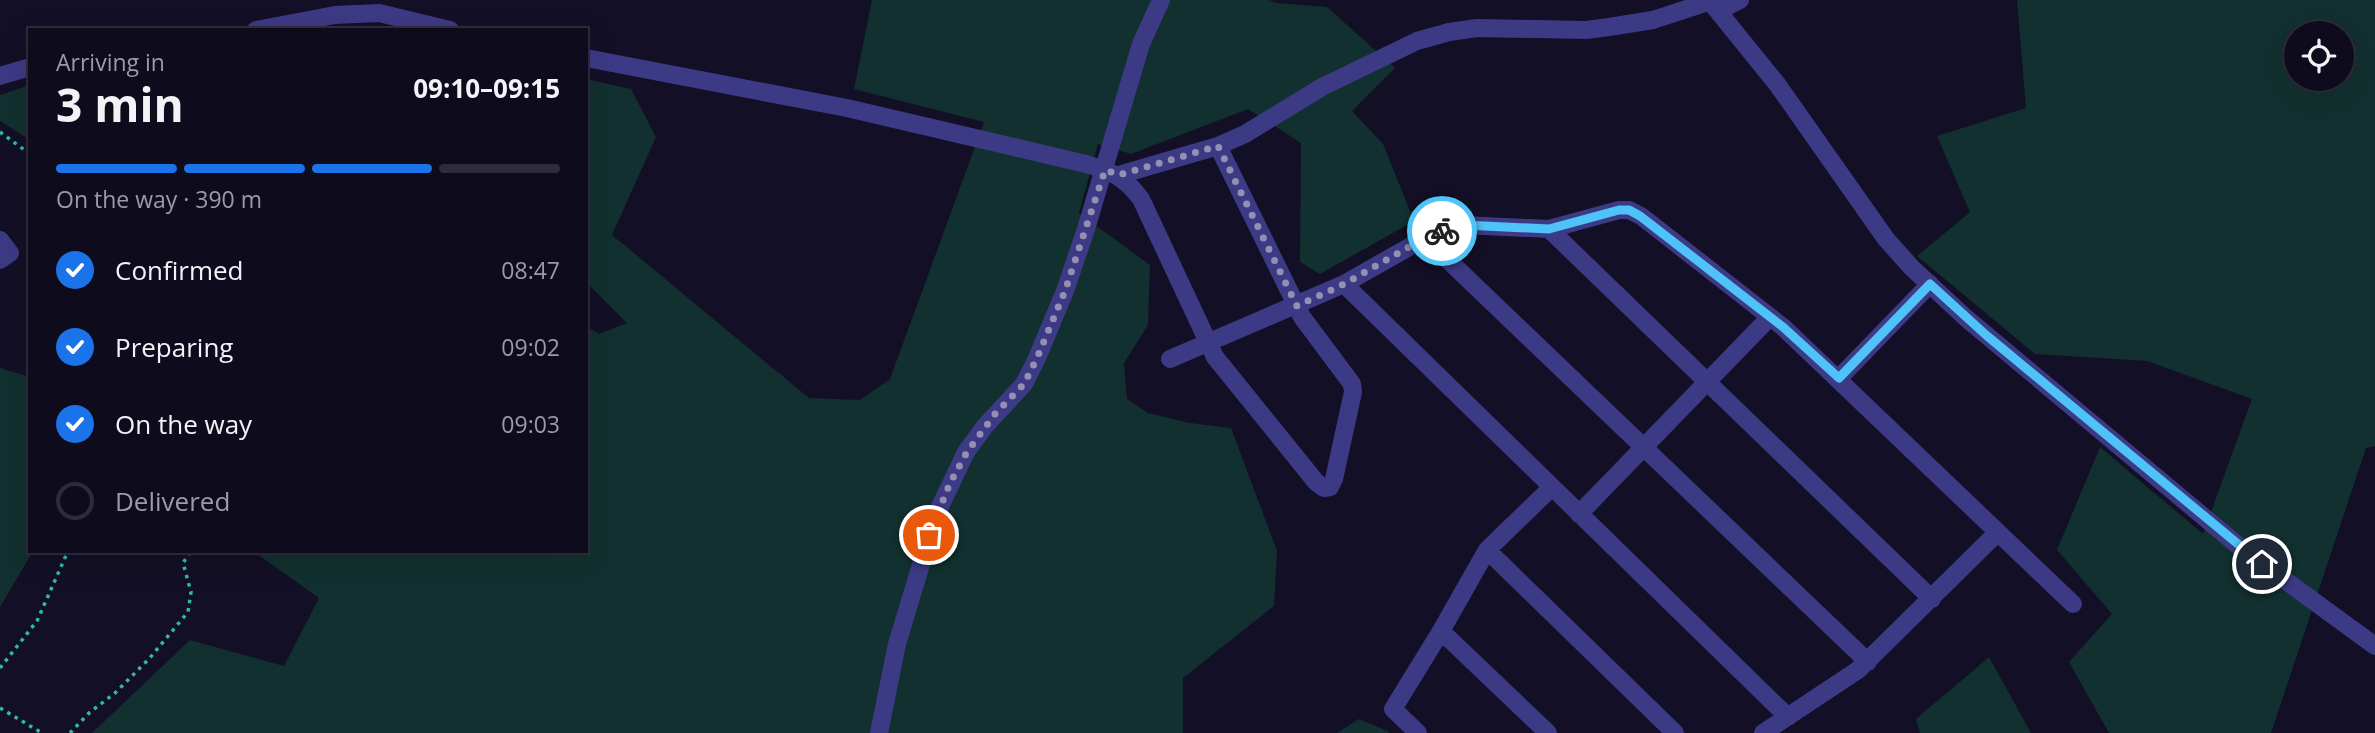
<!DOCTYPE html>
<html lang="en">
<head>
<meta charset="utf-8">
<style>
  :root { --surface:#0e0b1c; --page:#1c1929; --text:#f1f3f6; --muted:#9b9ba3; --line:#2e2b3b; --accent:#1a73e8 }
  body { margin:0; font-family:"Open Sans",sans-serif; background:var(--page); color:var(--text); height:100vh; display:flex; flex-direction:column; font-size:26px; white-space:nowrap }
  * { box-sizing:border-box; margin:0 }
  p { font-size:23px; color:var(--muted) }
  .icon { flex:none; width:38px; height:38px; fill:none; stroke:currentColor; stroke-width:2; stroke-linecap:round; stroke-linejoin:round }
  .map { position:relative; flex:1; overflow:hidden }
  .details { position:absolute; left:28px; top:28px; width:560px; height:525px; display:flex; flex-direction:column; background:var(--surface); border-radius:0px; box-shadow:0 7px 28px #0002,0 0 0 2px var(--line) }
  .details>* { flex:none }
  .fabs { position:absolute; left:2284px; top:21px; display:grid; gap:14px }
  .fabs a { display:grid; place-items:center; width:70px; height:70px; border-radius:50%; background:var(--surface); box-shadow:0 7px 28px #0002,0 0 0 2px var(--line); font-size:35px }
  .pin { position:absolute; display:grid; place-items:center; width:60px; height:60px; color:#fff; margin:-30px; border:4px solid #fff; border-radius:50%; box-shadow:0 2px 7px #0007 }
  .courier { position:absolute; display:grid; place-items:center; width:70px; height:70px; margin:-35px; border:5px solid #4fc3f7; border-radius:50%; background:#fff; color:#222; box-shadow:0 2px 9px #0007 }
  .head em { font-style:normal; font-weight:700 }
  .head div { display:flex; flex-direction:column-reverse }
  .head { display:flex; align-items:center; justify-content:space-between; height:119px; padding:0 28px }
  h1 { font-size:46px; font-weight:700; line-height:52px }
  .bar { display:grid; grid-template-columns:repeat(4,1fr); gap:10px 7px; align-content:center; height:84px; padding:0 28px }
  .bar i { height:9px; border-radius:5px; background:var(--line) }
  .bar .on { background:var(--accent) }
  .bar p { grid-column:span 4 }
  ol { padding:0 28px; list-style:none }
  li { display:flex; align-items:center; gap:21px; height:77px }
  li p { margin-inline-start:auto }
  li .icon { padding:7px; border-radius:50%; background:var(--accent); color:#fff; stroke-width:4 }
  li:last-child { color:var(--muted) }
  li i { width:38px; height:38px; border:4px solid var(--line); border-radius:50% }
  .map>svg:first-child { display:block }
</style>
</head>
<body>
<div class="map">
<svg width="2375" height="733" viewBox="0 0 2375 733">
  <rect width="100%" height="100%" fill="#130f26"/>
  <!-- green -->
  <path fill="#12302f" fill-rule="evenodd" d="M 872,0 L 1269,0 L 1277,3 L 1327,7 L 1395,68 L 1352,111 L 1383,144 L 1414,221 L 1320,274 L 1300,262 L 1301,143 L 1248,109 L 1131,154 L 1098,144 L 1079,213 L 1150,265 L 1148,325 L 1124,363 L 1127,399 L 1148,413 L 1190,423 L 1231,428 L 1277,551 L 1274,606 L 1183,678 L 1183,733 L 92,733 L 190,640 L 284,666 L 319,598 L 253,551 L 586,551 L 586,326 L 599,334 L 627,323 L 586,282 L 586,79 L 631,89 L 656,137 L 612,235 L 809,398 L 860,400 L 890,379 L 984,122 L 854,89 Z
    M 2017,0 L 2375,0 L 2375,446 L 2366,448 L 2271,733 L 2109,733 L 2069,662 L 2112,614 L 2057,550 L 2100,447 L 2203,534 L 2252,399 L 2147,361 L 2035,354 L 1917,256 L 1970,212 L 1937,136 L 2026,108 ZM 2296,33 L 2342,33 L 2342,79 L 2296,79 Z
    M 30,85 L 30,140 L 0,121 L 0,95 Z
    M 0,368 L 30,377 L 30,551 L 33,551 L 0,607 Z
    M 1989,657 L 2031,733 L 1920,733 L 1916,719 Z
    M 1359,719 L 1388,731 L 1389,733 L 1337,733 Z"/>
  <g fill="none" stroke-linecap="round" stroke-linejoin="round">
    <!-- path -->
    <path stroke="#2fb8b0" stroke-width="3.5" stroke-dasharray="3.5 5" stroke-linecap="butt" d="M 0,132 L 30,154
      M 0,668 L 37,621 L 68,551
      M 0,708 L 42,733
      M 70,733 L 89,713 L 115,693 L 149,659 L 188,612 L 191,592 L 183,563 L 191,551"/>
    <!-- minor -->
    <path stroke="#3d3a85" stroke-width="18" d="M 1709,0 L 1777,84 L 1886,239 L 1912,268 L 1966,318 L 2241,548 L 2375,646
      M 1718,11 L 1740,0
      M 256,30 L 335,15 L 379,13 L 450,30
      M 586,58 L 847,108 L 1086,164 C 1112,172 1124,176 1141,199 L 1215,357 L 1316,482 L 1324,488 L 1330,487 L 1334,479 L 1353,392 L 1352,384 L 1302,317 L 1218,146
      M 0,76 L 30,67
      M 1119,175 L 1218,146 L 1245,134 L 1322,87 L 1417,41 L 1449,32 L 1477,28 L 1586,30 L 1609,27 L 1653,20 L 1702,4 L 1706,0
      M 1549,229 L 1932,599
      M 1425,238 L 1868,662
      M 0,240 L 10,253 L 0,260
      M 1344,284 L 1788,717
      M 1170,359 L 1344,284 L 1425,238 L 1447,229 L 1463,225 L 1549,229 L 1619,210 L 1629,210 L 1641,216 L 1783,327 L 2073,604
      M 1839,378 L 1930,284
      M 1579,514 L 1770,317
      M 1487,550 L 1675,733
      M 1441,631 L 1548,733
      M 879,733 L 897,644 L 936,515 L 966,452 L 985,426 L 1024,384 L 1037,358 L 1065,291 L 1086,229 L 1141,44 L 1161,0
      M 1418,733 L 1393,709 L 1441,631 L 1487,550 L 1551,488
      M 1763,733 L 1858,670 L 1997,533"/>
  </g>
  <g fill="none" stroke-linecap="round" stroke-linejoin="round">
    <!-- done -->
    <path stroke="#948fb3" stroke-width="7" stroke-dasharray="0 12.6" d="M 929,535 L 950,483 L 967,452 L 995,414 L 1024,384 L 1037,358 L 1065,291 L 1105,170 L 1119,175 L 1218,146 L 1297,306 L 1344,284 L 1425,238 L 1442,231"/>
    <!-- route -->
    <path stroke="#4fc3f7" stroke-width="9" d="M 1442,231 L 1463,225 L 1549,229 L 1619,210 L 1629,210 L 1640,216 L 1783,327 L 1839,378 L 1930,284 L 1986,335 L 2262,564"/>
  </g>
</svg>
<div class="fabs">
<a><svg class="icon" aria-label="locate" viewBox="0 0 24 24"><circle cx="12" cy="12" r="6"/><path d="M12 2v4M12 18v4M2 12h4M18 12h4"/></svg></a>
</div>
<div class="pin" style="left:929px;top:535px;background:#ea580c"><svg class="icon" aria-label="bag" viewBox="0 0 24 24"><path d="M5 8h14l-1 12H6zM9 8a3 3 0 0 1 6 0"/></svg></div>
<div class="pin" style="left:2262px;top:564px;background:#1f2937"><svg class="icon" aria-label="home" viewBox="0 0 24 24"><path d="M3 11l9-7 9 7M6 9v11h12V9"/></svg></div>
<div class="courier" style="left:1442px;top:231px"><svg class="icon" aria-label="bike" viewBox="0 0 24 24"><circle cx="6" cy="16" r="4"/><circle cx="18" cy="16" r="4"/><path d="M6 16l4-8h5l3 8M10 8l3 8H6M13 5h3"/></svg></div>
<section class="details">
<div class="head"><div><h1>3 min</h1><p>Arriving in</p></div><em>09:10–09:15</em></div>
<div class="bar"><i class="on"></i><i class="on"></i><i class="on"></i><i></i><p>On the way · 390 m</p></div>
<ol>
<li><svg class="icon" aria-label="check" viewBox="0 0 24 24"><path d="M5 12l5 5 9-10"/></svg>Confirmed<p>08:47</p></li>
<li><svg class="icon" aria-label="check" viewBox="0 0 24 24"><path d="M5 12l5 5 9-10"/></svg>Preparing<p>09:02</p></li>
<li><svg class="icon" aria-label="check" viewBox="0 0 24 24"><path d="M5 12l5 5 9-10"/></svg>On the way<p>09:03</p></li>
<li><i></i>Delivered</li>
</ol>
</section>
</div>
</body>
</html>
